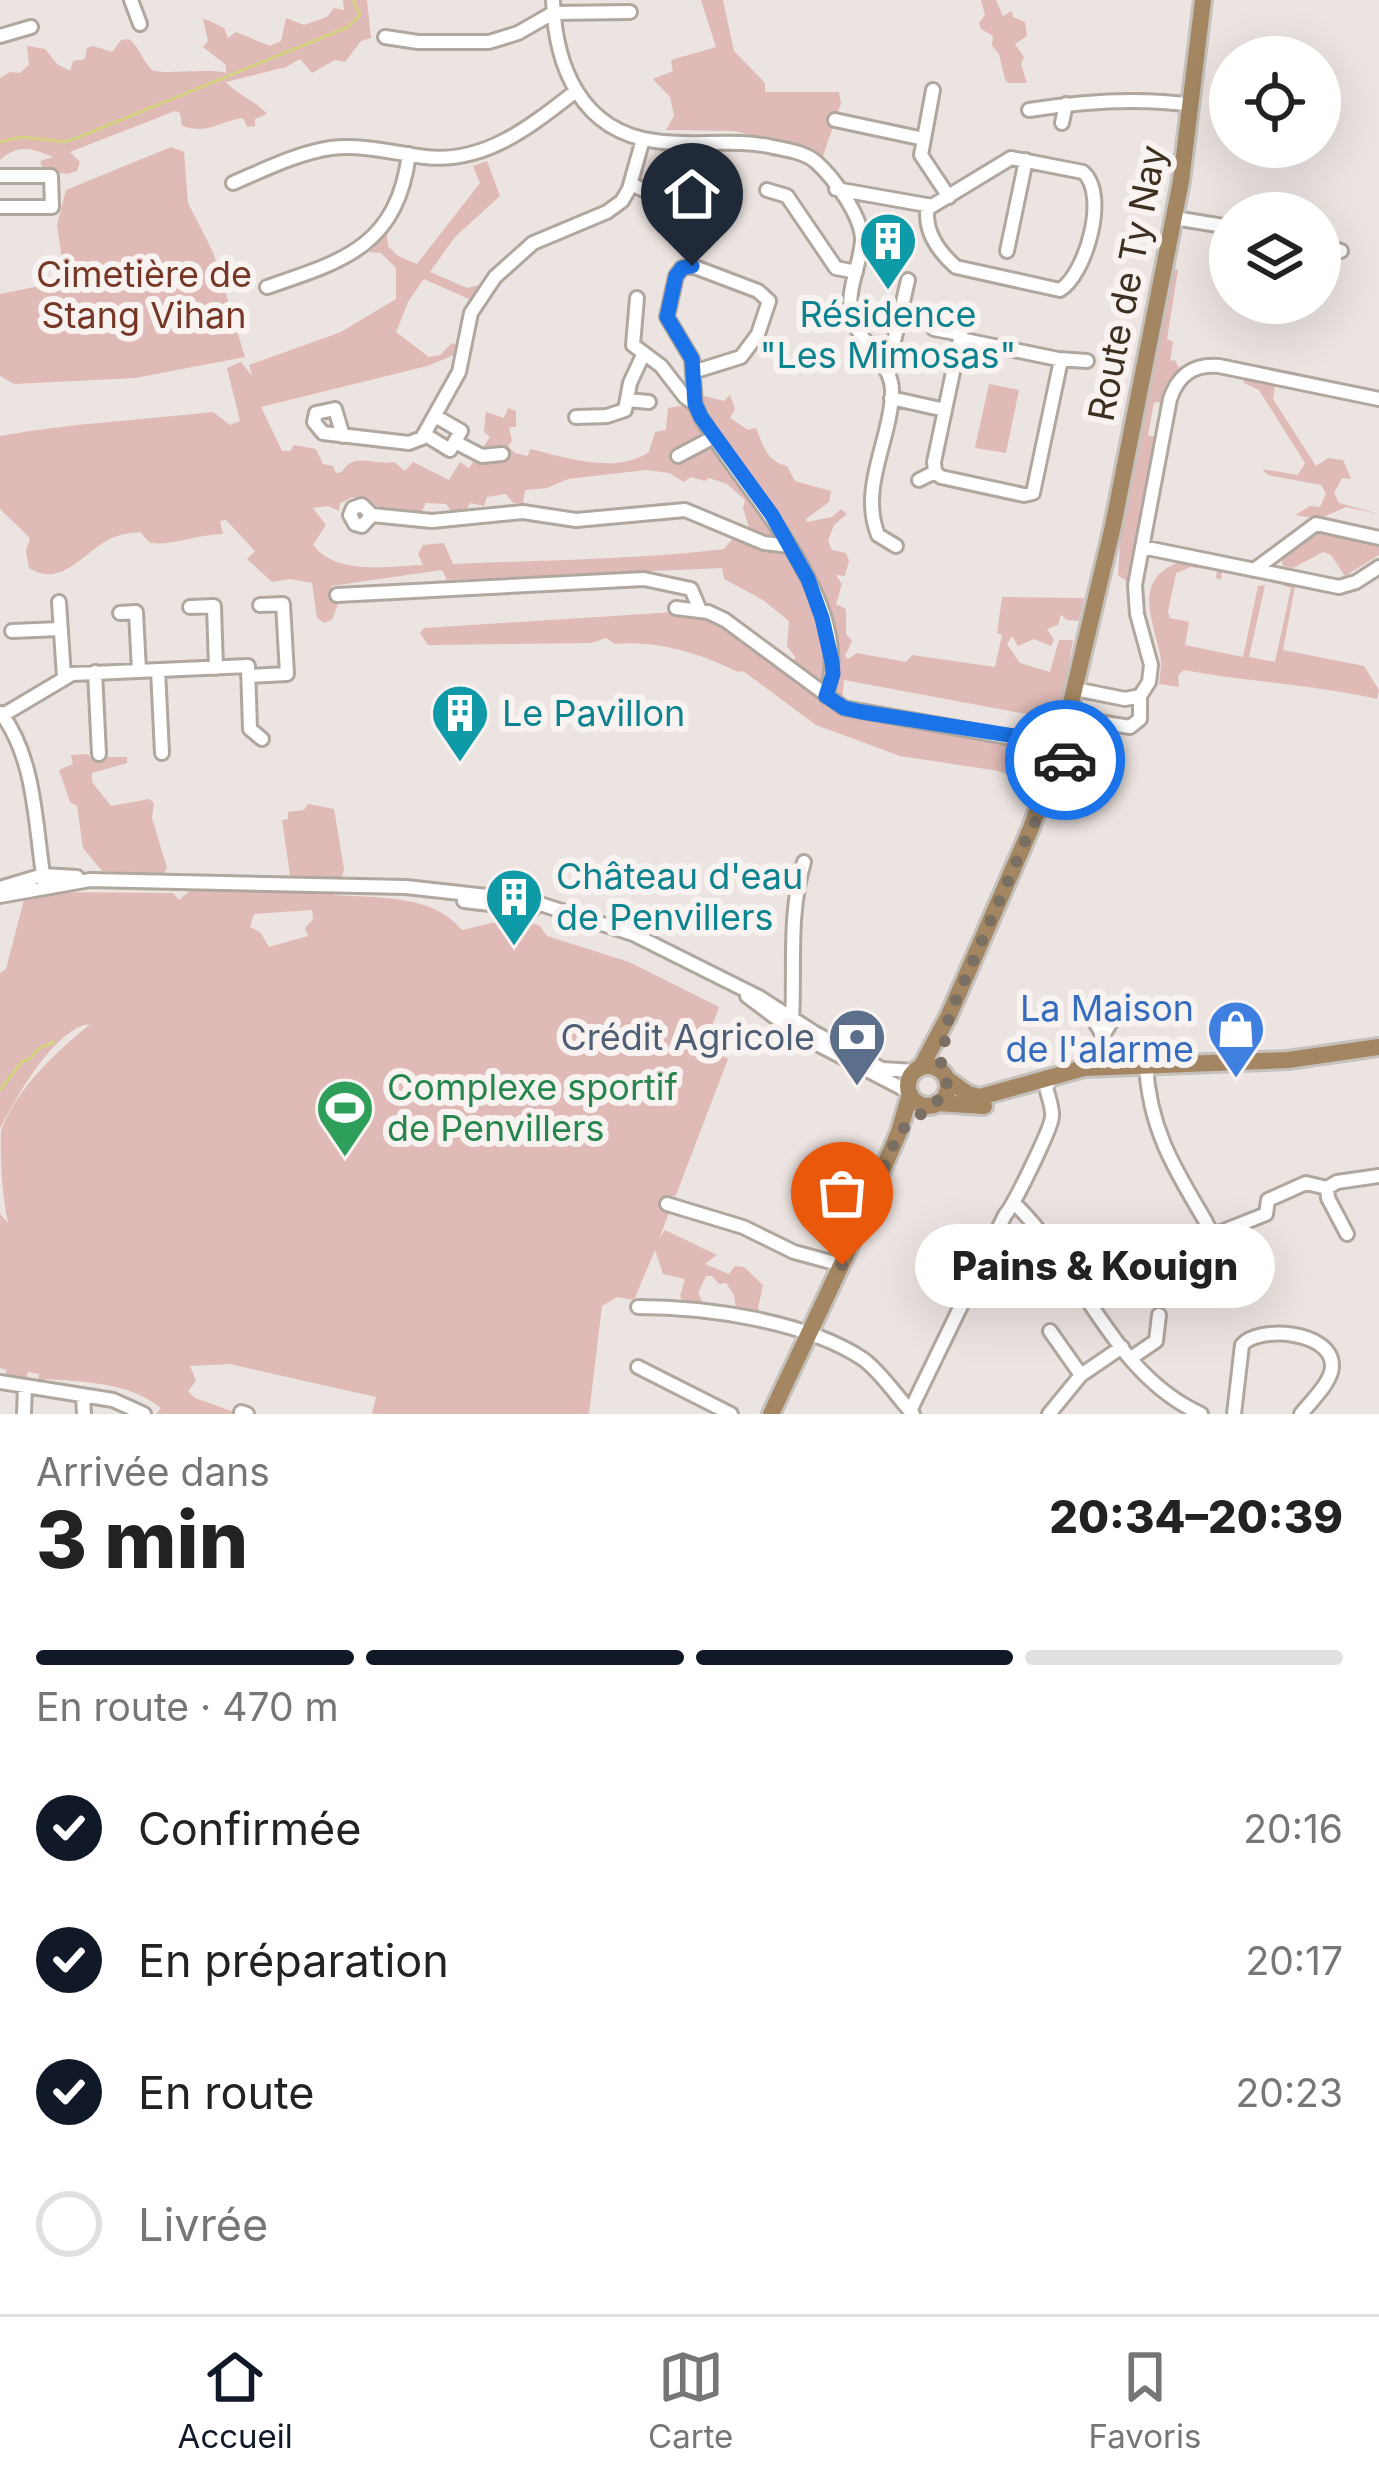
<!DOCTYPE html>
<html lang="fr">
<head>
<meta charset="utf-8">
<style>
  :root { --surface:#fff; --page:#f6f6f6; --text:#222; --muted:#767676; --line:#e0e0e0; --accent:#111827 }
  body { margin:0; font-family:Inter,sans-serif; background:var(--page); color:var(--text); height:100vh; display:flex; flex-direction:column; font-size:45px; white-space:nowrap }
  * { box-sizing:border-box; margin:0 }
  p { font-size:39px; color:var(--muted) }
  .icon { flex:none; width:66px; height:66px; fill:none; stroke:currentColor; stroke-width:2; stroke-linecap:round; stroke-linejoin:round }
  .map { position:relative; height:1414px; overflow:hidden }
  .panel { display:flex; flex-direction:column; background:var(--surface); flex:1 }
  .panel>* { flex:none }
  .tools { position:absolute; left:1209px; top:36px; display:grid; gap:24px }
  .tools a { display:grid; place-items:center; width:132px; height:132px; border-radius:50%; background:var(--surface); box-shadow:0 12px 48px #0002; font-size:60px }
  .pin { position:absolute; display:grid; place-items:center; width:102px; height:102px; color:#fff; margin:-123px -51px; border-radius:50% 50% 50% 0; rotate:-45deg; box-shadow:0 0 12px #0007 }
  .pin .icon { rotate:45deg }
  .courier { position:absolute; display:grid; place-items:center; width:120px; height:120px; margin:-60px; border:9px solid #1a73e8; border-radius:50%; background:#fff; color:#222; box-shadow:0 3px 15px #0007 }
  .bubble { position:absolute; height:84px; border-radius:42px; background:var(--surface); box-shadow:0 12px 48px #0002; font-size:39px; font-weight:800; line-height:84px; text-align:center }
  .summary em { font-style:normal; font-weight:800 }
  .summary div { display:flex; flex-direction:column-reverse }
  .summary { display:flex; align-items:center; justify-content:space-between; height:204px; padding:0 36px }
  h1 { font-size:78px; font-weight:800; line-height:90px }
  .bar { display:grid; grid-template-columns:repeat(4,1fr); gap:18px 12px; align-content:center; height:144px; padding:0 36px }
  .bar i { height:15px; border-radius:9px; background:var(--line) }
  .bar .selected { background:var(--accent) }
  .bar p { grid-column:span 4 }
  ol { padding:0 36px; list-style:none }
  li { display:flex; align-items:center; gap:36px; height:132px }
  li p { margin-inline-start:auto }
  li .icon { padding:12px; border-radius:50%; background:var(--accent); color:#fff; stroke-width:4 }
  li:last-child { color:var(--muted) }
  li i { width:66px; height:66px; border:6px solid var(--line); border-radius:50% }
  .tabs { display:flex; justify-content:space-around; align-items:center; height:168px; border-top:3px solid var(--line); background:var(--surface); font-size:33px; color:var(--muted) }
  .tabs a { display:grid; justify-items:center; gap:6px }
  .tabs .selected { color:var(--accent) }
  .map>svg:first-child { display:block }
</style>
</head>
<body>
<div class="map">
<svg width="1379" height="1414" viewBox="0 0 1379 1414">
  <rect width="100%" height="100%" fill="#ece4e0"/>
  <!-- green -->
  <path fill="#dfbab7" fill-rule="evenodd" d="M 343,0 L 367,0 L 371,38 L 361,41 L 345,62 L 335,60 L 312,73 L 300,59 L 286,67 L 226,82 C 238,96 257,101 267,114 L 255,119 L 255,126 L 247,127 L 243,118 C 219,121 210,135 182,126 L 180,113 L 175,111 L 70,152 L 80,162 L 77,171 L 67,174 L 43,170 L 40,161 L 53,157 C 30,148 19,144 0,160 L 0,78 L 10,72 L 20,73 L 29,65 L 27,46 L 45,49 L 57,64 L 70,71 L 73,61 L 85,59 L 87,48 L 93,46 L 112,52 L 121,40 L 129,39 C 139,47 144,63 152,70 C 160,75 212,68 226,73 L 226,65 L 203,47 L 208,41 L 203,18 L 224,28 L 228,38 L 236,32 L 270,46 L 281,41 L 286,18 L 304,25 L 327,17 L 334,8 L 344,10 Z
    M 701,0 L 723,0 L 734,51 L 765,83 L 765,92 L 839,92 L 841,103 L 823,156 L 807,148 L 734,131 L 666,130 L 674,116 L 670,97 L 653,79 L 673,71 L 671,60 L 716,47 Z
    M 981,0 L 996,0 L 1003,16 L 1012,11 L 1013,17 L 1025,22 L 1027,36 L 1015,44 L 1024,57 L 1021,64 L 1027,83 L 1008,83 L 1005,79 L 999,54 L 992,46 L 993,36 L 981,29 L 979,23 L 985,15 Z
    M 171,147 L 184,152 L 188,203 L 213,252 L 245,357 L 135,378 L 14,384 L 0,376 L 0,294 L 65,281 L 57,224 L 66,190 Z
    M 487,161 L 500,196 L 455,237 L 430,272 L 467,288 L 480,285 L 471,300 L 424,279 L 409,300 L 396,332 L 429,357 L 440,355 L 452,343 L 458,346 L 459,353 L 427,366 L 261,407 L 282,451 L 290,451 L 294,445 L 316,449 L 323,464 L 333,466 L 336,473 L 342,472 C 354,451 373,466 394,462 L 405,471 L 413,462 L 449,480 L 460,462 L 469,468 L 490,437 L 484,432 L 486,412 L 504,418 L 508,408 L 516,411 L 516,427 L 509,427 L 512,441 L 508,446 L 515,453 L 528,456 L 530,449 C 564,457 616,475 649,452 L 655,432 L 666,430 L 668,408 L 690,404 L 725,445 L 703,400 L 704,396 L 724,401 L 730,395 L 735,409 L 730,418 L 748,430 L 756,428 C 763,445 766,461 787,466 L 795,481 L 831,491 L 829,502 L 806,519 L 807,522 L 832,517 L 841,509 L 847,514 L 834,525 L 828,541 L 832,550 L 846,553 L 849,561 L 845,576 L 836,575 L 842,584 L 836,604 L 846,609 L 846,634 L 852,641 L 845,656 L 848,659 L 857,653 L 906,662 L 912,655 L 995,667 L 1002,635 L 997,633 L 1002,597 L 1084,598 L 1079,621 L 1067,620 L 1061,615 L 1058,625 L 1047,629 L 1054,640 L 1051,646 L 1034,639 L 1018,646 L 1012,636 L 1007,644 L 1020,663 L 1050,672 L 1059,640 L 1073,640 L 1061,709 L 1048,718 L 844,680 L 842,702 L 1034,745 L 1037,762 L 1033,784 L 999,771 L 900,756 L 816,725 L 743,671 L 738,672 C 702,654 657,640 615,644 L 606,638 L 591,643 L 428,645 L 420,633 L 424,628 L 691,611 L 704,613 L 790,665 L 794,663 L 795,657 L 787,646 L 789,621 L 763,600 L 724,579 L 722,568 L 447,580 L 442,570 L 331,586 L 340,598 L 332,620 L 324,623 L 317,618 L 312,583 L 290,579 L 272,582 L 247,559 L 255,551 L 226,520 L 220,521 L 223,534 C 199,534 173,546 150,543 L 140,532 C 131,533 119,534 110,539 C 84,551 62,589 29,568 L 26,551 L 30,538 L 0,509 L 0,436 C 71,423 142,420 213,412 L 230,425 L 240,421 L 227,368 L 241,362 L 252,376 L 249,365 L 341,332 L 396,299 L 396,268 L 381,253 L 369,252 L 387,234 L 388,246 L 398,256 L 417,264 L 480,183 L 473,166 ZM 646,470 L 669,473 L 684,482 L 691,477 L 705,481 L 709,478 L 727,484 L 745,500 L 743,508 L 752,537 L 737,534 L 724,549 C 634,560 543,560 453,564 L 444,543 L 423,545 L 418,554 L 423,565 C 388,566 337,576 313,545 L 326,525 L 313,508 L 328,506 L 339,511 L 340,503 L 353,497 L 398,514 L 421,513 L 426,503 L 446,504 L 452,512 L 467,509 L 470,503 L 484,506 L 487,497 L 506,494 L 513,503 L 523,503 L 525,490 L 547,488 L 568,479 Z
    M 1172,267 L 1178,270 L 1167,339 L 1173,342 L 1170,361 L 1175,360 L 1179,368 L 1165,387 L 1162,403 L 1154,402 L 1148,435 L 1155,437 L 1129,583 L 1118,575 L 1121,529 Z
    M 1244,379 L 1275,386 L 1273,399 L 1316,466 L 1328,458 L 1343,460 L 1351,479 L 1342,478 L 1334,493 L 1339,503 L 1379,514 L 1346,507 L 1319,519 L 1295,515 L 1310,506 L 1320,507 L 1326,494 L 1321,485 L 1268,475 L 1262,469 L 1298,475 L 1305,463 L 1259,390 L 1244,383 Z
    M 989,384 L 1019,390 L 1006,453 L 975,448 Z
    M 1321,532 L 1379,547 L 1379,555 L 1345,576 L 1331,555 L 1323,552 L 1293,568 L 1283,566 L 1281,556 Z
    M 1183,561 L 1219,568 L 1222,572 L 1221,580 L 1216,578 L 1217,571 L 1191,567 L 1176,573 L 1168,612 L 1170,618 L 1189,622 L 1185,645 L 1243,657 L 1258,586 L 1265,585 L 1249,657 L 1275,662 L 1291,588 L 1283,585 L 1284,581 L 1295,586 L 1283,650 L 1364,666 L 1379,690 L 1377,699 C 1312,684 1247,682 1184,670 L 1178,675 L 1179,687 L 1159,684 C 1160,674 1162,664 1160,654 C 1152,617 1132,577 1183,561 Z
    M 88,754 L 90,757 L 127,757 L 127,763 L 92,773 L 92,782 L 111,806 L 149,799 L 154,803 L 152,818 L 167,868 L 162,875 L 102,871 L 83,848 L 77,806 L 70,802 L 59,770 L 73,764 L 71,755 Z
    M 308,804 L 334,809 L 344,869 L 342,877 L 330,882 L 307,876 L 302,880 L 329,888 L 333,895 C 377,898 433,894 462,930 L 504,920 L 539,925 L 547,936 L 629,962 L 719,1007 L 705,1046 L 728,1059 L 676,1195 L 668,1199 L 665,1210 L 669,1213 L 659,1239 L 665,1230 L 717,1255 L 705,1264 L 729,1274 L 735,1266 L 744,1267 L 763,1285 L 758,1308 L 761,1316 L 736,1310 L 734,1295 L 726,1283 L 719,1284 L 712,1276 L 706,1276 L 698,1293 L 704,1305 L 684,1304 L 680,1296 L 685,1279 L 663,1274 L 655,1250 L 634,1300 L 617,1297 L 602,1306 L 589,1414 L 375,1414 L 372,1413 L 376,1397 L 230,1364 L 190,1366 L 196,1381 L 188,1391 L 195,1398 L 240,1414 L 156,1414 L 161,1408 C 128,1382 87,1382 45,1379 L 44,1385 L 38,1384 L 39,1374 L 28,1372 L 26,1380 L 6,1376 L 6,1370 L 0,1368 L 0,1214 L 8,1223 C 2,1196 0,1158 1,1131 C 17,1087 56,1053 90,1024 C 55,1028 16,1097 0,1129 L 0,973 L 6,969 L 24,900 L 39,892 L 173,893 L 179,900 L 193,888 L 286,888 L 290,875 L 282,820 L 288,819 L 288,812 L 304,810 ZM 312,910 L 313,919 L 305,928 L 308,936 L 269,947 L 260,932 L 250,927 L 254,914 Z"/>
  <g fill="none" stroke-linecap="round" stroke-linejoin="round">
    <!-- stream -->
    <path stroke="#d5d284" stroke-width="3" d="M 0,142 L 22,137 L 65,142 L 79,137 L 348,27 L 360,15 L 353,0
      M 0,1090 L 23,1060 L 27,1061 L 40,1048 L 54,1042"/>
    <!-- minor casing -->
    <g stroke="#b0a79f" stroke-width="18">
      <path id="minor" d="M 131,0 L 140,24
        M 553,0 C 555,65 580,131 655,141 C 694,147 734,138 773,147 C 787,150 805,152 816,162 C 833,177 862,216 862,240 C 861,263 847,288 851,312 C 855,341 893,361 892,392 C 891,440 859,487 878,535 L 896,546
        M 0,36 L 31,27
        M 385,37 L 418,42 L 489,42 L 518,33 L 553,13 L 630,12
        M 933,90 L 921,155 L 949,197
        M 1029,110 C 1084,101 1137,97 1192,105
        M 835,120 L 924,139
        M 1062,123 L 1066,104
        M 0,176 L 51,176 L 52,207 L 0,207
        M 233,183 C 264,170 297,153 331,148 C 362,144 394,153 425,157 C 485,164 531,126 576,91
        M 631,184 L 696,214
        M 836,189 L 932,206 L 1011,158 L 1083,172 C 1109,194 1086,274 1060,290 L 956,267 C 938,251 923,230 928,205
        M 767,190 L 787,196 L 836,268 L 856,272
        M 1174,218 L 1230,227
        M 1320,245 L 1341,251
        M 1007,251 L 1026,160
        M 267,287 C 344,261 397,246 409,154
        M 637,298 L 633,345 L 661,366 L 685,397 L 695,404
        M 934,329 L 961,334 L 934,462 L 935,472 L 941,477 L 1024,495 L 1033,493 L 1061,360
        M 960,339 L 1058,359 L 1087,361
        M 693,372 L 741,357 L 758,334 L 769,301 L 758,291 L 692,266 L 682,268 L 676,276 L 667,317 L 692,359 L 695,404 L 701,417 C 744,493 858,600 826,696
        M 887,372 L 908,280
        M 891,398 L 945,410
        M 627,400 L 649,402
        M 576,417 L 607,416 L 625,410 L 630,383 L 643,355
        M 424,434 L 450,450 L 461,431 L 435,416
        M 343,436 L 335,409 L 316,413 L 314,422 L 323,433 L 409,443 L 422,438 L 459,372 L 471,313 L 495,277 L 533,243 L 607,212 L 622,201 L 629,189 L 643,139
        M 455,442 L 482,456 L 502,454
        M 678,456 L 714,437
        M 919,480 L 935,472
        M 372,515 L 362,526 L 355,524 L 350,515 L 353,508 L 362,505 L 372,515 L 432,521 L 523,512 L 576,520 L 685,510 L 764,543 L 790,546
        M 1142,547 L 1339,587 L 1356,582 L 1379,567
        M 1254,570 L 1316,524 L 1379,538
        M 337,595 L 644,579 L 691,589 L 700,610
        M 59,602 L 64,677
        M 190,607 L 214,606 L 216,668
        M 676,608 L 708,612 L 725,620 L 844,708 L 1070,748
        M 120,613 L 136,612 L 139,671
        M 12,631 L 60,629
        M 158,670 L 162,753
        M 95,672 L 99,754
        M 248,676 L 287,674 L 283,604 L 260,605
        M 1075,689 L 1125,699 L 1140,696
        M 1,713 C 37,761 35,830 45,887
        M 3,715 L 72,674 L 248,666 L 250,729 L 262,739
        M 1068,717 L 1130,727 L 1140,719 L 1140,696 L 1149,682 L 1151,665 L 1137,614 L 1135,585 L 1170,399 C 1178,375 1193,364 1219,366 L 1379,399
        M 0,888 L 43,875 L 77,877
        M 0,896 L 90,880 L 406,887 L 531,901 L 633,934 L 759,997 L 815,1033 L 882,1069 L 914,1071
        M 464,901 L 533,909
        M 747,996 L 796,1033 L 909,1092
        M 1089,1012 L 1101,1032 L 1105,1068
        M 792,1022 C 795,970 788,914 804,862
        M 1102,1037 L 1114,1017
        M 1146,1064 C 1149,1128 1174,1168 1206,1222
        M 1327,1188 L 1328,1198 L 1347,1234
        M 667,1204 L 743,1227 L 794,1252 L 842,1265
        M 1015,1204 C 1082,1269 1112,1374 1201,1414
        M 1208,1226 L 1213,1235 L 1266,1214 L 1268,1200 L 1306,1183 L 1327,1188 L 1337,1182 L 1379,1176
        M 1063,1264 L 1079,1254 L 1189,1234
        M 638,1307 C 706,1307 806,1321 863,1359 C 882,1373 897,1397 913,1414
        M 1050,1331 L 1081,1375
        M 1131,1358 L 1156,1341 L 1159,1315
        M 638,1367 L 731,1414
        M 0,1382 L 113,1400 L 144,1414
        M 83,1395 L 84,1414
        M 910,1411 L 1005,1215 C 1013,1207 1051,1129 1052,1117 C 1053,1108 1048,1096 1046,1087 L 1052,1077
        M 241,1412 L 247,1414
        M 24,1414 L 25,1386
        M 1049,1414 L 1081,1375 L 1122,1347
        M 1234,1414 L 1242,1345 C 1259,1325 1331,1331 1332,1365 C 1333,1381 1311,1401 1301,1414"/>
    </g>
    <!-- major casing -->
    <g stroke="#c5c1bc" stroke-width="22">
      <path id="major" d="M908 1086a20 20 0 1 1 40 0a20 20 0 1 1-40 0Z
        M 921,1067 L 949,1015 L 1031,828 L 1061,745 L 1113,526 L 1181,181 L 1203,0
        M 947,1079 L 968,1094 L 980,1097 L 1084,1068 L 1288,1060 L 1379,1047
        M 937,1103 L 984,1106
        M 771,1414 L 845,1257 L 899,1132 L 910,1094"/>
    </g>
    <!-- minor -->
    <use href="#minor" stroke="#fff" stroke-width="12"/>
    <!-- major -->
    <use href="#major" stroke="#a48762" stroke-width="16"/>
  </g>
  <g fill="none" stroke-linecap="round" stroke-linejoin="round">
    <!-- done -->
    <path stroke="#7a6f63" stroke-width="12" stroke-dasharray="0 21.6" d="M 842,1265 L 899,1132 L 946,1094 L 947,1079 L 941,1063 L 949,1016 L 1031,828 L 1048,800 L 1065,760"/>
    <!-- route -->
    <path stroke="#1a73e8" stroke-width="15" d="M 692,266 L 682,268 L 676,276 L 667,317 L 692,359 L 695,404 L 701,417 L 772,515 L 808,579 L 822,618 L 832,662 L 833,674 L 826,696 L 844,708 L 862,712 L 1053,742 L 1070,748 L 1065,760"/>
  </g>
  <!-- icons -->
  <defs>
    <g id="building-pin" transform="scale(3)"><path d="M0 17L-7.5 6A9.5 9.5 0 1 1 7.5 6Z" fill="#0f9aa8" stroke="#f8f3f1"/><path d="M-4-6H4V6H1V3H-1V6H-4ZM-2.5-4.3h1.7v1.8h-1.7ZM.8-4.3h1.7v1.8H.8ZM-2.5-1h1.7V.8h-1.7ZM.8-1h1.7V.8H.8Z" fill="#fff"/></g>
    <g id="shop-pin" transform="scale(3)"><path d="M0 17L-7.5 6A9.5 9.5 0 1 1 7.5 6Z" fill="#3f7fe0" stroke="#f8f3f1"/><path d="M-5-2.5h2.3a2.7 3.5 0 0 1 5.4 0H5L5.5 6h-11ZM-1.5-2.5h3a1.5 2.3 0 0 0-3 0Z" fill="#fff"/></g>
    <g id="bank-pin" transform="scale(3)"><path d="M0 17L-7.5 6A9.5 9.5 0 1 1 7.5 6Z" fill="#5c6f8a" stroke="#f8f3f1"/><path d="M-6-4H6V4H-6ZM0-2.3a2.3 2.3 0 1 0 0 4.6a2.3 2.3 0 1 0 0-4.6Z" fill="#fff"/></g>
    <g id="stadium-pin" transform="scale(3)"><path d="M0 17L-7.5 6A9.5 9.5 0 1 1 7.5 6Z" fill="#2e9e5b" stroke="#f8f3f1"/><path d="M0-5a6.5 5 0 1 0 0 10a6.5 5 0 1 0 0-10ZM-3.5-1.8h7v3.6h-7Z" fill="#fff"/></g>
  </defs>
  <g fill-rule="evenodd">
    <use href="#building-pin" x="888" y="241"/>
    <use href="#building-pin" x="460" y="713"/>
    <use href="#building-pin" x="514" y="897"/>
    <use href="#shop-pin" x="1236" y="1029"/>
    <use href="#bank-pin" x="857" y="1037"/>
    <use href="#stadium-pin" x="345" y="1108"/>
  </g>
  <g text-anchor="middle" stroke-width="12" stroke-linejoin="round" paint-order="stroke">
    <!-- park labels -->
    <g font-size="36" fill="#773727" stroke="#f8f3f1">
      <text x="144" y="287">Cimetière de<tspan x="144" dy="41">Stang Vihan</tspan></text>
    </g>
    <!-- street labels -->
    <g font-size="36" fill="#3d3020" stroke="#f8f3f1">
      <text transform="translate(1127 283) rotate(-79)" y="13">Route de Ty Nay</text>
    </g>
    <!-- culture labels -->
    <g font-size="36" fill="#0d838f" stroke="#f8f3f1" text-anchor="start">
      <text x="888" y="327" text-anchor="middle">Résidence<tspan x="888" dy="41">"Les Mimosas"</tspan></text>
      <text x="502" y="726">Le Pavillon</text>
      <text x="556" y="889">Château d'eau<tspan x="556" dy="41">de Penvillers</tspan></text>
    </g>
    <!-- shop labels -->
    <g font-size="36" fill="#366cbe" stroke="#f8f3f1" text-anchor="end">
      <text x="1194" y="1021">La Maison<tspan x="1194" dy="41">de l'alarme</tspan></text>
    </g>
    <!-- service labels -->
    <g font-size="36" fill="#4e5e75" stroke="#f8f3f1" text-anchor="end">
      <text x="815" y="1050">Crédit Agricole</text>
    </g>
    <!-- leisure labels -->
    <g font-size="36" fill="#27864d" stroke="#f8f3f1" text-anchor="start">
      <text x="387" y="1100">Complexe sportif<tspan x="387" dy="41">de Penvillers</tspan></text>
    </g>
  </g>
</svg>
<div class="tools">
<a><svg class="icon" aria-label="locate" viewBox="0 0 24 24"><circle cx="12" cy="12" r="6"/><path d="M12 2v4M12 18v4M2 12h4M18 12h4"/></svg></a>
<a><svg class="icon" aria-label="layers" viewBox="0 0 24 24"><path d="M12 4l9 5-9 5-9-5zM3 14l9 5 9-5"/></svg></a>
</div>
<div class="pin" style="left:842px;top:1265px;background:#ea580c"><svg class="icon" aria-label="bag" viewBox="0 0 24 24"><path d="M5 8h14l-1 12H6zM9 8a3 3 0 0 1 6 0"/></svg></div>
<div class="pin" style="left:692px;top:266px;background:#1f2937"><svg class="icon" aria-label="home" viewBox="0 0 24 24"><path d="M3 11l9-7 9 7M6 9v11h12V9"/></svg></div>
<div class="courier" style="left:1065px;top:760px"><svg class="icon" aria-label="car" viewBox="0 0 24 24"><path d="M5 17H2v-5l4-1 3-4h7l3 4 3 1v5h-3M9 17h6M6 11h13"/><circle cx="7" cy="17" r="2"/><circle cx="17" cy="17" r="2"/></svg></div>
<div class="bubble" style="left:915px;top:1224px;width:360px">Pains &amp; Kouign</div>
</div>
<section class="panel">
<div class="summary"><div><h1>3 min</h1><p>Arrivée dans</p></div><em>20:34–20:39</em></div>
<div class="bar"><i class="selected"></i><i class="selected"></i><i class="selected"></i><i></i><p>En route · 470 m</p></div>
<ol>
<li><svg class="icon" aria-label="check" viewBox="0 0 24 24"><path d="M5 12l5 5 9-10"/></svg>Confirmée<p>20:16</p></li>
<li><svg class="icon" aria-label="check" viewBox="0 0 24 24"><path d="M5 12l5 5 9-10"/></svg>En préparation<p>20:17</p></li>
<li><svg class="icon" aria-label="check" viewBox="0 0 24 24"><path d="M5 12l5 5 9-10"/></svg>En route<p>20:23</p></li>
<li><i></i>Livrée</li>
</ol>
</section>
<nav class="tabs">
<a class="selected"><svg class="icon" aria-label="home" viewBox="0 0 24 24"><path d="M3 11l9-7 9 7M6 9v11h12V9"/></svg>Accueil</a>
<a><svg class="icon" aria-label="map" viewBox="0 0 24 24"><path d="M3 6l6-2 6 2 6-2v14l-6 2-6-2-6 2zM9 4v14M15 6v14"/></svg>Carte</a>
<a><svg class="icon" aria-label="saved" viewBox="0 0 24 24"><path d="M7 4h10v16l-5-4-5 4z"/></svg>Favoris</a>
</nav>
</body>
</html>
